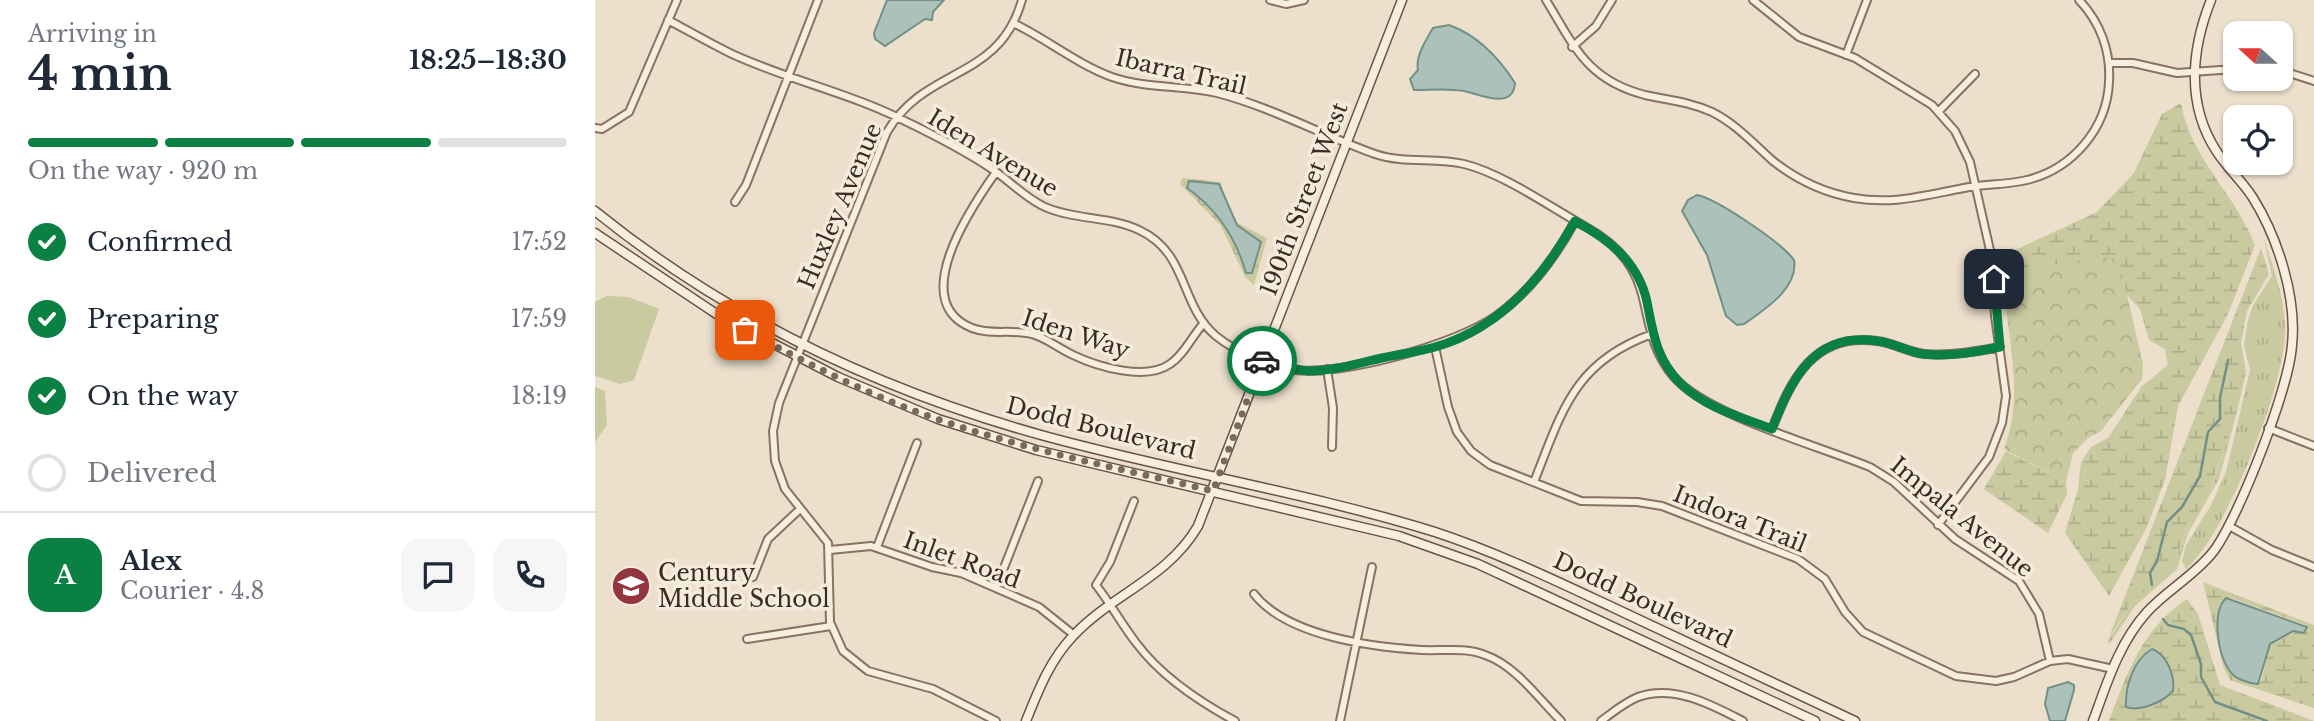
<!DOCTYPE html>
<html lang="en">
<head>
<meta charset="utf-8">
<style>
  :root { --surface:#fff; --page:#f6f6f7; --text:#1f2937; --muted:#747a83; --line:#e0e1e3; --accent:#0b8043 }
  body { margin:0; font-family:"Libre Baskerville",serif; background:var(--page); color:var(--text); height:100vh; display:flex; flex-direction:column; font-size:26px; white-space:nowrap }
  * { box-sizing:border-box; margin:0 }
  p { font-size:23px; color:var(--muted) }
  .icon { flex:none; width:38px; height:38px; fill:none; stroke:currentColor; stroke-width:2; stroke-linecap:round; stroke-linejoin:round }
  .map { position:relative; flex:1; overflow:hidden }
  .panel { display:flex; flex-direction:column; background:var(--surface); width:595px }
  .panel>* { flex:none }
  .needle { width:46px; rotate:291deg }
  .controls { position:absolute; left:1628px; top:21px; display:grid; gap:14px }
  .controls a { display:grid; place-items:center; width:70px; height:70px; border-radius:14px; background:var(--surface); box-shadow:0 2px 5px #0004; font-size:35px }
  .pin { position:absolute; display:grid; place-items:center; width:60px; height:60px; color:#fff; margin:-30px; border-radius:14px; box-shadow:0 4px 10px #0006 }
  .courier { position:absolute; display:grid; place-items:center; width:70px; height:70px; margin:-35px; border:5px solid #0b8043; border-radius:50%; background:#fff; color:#222; box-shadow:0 2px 9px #0007 }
  .overview em { font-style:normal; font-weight:700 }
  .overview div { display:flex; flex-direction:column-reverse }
  .overview { display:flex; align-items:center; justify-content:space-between; height:119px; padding:0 28px }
  h1 { font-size:46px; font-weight:700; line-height:52px }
  .bar { display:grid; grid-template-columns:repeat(4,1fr); gap:10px 7px; align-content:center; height:84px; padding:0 28px }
  .bar i { height:9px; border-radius:5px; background:var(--line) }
  .bar .active { background:var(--accent) }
  .bar p { grid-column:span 4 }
  .line { display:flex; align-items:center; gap:18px; padding:0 28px; border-top:2px solid var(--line) }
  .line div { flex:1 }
  .round { display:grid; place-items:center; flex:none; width:74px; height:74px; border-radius:21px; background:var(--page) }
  ol { padding:0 28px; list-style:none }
  li { display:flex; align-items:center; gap:21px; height:77px }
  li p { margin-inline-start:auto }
  li .icon { padding:7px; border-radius:50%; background:var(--accent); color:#fff; stroke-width:4 }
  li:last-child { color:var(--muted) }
  li i { width:38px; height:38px; border:4px solid var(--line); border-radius:50% }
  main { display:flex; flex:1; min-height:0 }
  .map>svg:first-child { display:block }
</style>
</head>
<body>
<main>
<section class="panel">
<div class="overview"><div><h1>4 min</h1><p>Arriving in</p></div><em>18:25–18:30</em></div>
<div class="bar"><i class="active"></i><i class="active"></i><i class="active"></i><i></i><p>On the way · 920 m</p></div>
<ol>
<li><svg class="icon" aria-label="check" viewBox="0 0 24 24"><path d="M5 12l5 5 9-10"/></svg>Confirmed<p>17:52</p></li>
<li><svg class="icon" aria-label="check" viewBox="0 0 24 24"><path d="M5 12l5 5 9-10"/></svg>Preparing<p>17:59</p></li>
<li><svg class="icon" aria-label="check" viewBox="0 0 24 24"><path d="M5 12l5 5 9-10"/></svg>On the way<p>18:19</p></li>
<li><i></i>Delivered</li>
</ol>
<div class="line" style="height:126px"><b class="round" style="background:var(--accent);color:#fff">A</b><div><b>Alex</b><p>Courier · 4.8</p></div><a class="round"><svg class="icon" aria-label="chat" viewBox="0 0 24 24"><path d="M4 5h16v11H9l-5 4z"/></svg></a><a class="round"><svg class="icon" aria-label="phone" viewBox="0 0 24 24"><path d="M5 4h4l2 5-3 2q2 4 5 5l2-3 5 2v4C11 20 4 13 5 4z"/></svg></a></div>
</section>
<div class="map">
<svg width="1719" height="721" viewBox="0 0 1719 721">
  <defs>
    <pattern id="grass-tufts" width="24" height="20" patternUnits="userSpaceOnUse" patternTransform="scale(1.75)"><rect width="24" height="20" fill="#c9caa0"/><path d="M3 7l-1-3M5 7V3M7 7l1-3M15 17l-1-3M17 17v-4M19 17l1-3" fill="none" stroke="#adae8a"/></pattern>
    <pattern id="wetland-marsh" width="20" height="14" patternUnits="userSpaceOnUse" patternTransform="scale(1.75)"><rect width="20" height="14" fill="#c9caa0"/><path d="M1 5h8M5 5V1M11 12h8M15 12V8" fill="none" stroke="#adae8a"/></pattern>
    <pattern id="park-crowns" width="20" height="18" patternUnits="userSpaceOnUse" patternTransform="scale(1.75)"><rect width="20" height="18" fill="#c9caa0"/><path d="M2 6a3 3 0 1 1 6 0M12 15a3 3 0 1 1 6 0" fill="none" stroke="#adae8a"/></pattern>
  </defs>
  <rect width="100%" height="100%" fill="#ece0cc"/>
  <!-- grass -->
  <path fill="url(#grass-tufts)" d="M 1669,239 C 1679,270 1691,301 1690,334 C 1689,386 1631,535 1591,569 L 1587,561 L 1591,545 L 1615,507 L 1631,472 L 1655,370 L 1649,345 L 1653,320 L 1658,305 L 1677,276 Z
    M 1642,412 L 1624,479 L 1593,533 L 1582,569 L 1540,606 L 1515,643 L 1512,642 L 1539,601 L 1577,568 L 1592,529 L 1616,488 Z"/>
  <!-- wetland -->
  <path fill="url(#wetland-marsh)" fill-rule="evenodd" d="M 1586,103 C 1595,158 1640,193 1660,245 L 1633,314 L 1583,406 L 1570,480 L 1551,529 L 1514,596 L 1470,533 L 1483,489 L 1486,462 L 1496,447 L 1513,438 L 1547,386 L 1573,365 L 1570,349 L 1554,340 L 1545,309 L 1521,283 L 1414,292 L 1409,255 L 1502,212 L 1539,173 L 1567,114 Z
    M 587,178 L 626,182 L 631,203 L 641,222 L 672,238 L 659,285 L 650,277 L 626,226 L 585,184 ZM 595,181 L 624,184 L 642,225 L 666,242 L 657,273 L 651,272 C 645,252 636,234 624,216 C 614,202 601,198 595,181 Z
    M 1666,248 L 1674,274 L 1652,311 L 1646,343 L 1651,372 L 1642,412 L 1611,501 L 1592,528 L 1577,568 L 1539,601 L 1514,637 Z
    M 1411,451 L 1471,482 L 1472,494 L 1453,533 L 1389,489 Z
    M 1608,582 L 1719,625 L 1719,708 L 1635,680 L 1629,669 ZM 1636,598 L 1711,625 L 1705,632 L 1698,631 L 1675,644 L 1666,682 C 1628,684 1621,643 1623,613 Z
    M 1592,599 L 1603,614 L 1625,685 L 1719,721 L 1514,721 C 1532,673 1547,629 1592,599 ZM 1557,649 C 1571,659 1580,674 1578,691 L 1565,699 L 1531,703 C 1530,684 1540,659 1557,649 Z"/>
  <!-- park -->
  <path fill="url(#park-crowns)" d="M 1506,257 L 1520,259 L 1525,265 L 1548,364 L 1547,379 L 1506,431 L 1493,438 L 1478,453 L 1471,482 L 1409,449 C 1431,392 1410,335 1409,276 L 1431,277 L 1450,266 Z"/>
  <!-- pitch -->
  <path fill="#c9caa0" d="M 12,296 L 34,297 L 64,309 L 39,380 L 25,384 L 0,376 L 0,302 Z
    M 1435,308 L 1439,329 L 1420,332 L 1416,312 Z
    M 0,387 L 10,391 L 12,425 L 0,442 Z"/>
  <!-- water -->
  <path fill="#acc1b9" stroke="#729086" stroke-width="2" d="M 292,0 L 349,0 L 338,12 L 337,20 L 330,19 L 290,46 L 280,39 L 279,33 Z
    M 854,25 C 882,35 904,58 920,83 C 918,111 884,94 869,91 C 853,88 835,90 819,90 L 815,79 L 823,70 C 820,57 831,40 838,28 Z
    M 594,181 L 624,184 L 642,225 L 666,242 L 657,273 L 651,273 C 641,238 622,209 592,188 Z
    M 1102,195 C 1122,199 1186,242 1199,260 C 1204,288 1169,310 1149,324 L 1142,325 L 1131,316 L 1112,255 L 1087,211 L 1093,200 Z
    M 1631,598 L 1712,627 L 1709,633 L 1698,631 L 1675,644 L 1663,684 C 1653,683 1639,679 1634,670 C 1623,654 1616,613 1631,598 Z
    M 1557,649 C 1572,654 1580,676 1578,691 C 1568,702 1545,712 1531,707 C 1530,687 1538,660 1557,649 Z
    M 1473,682 L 1479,685 L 1479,690 L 1470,721 L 1455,721 L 1450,704 L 1453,688 Z"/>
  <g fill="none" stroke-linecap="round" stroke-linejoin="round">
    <!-- stream -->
    <path stroke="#729086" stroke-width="2.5" d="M 1557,585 L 1555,573 L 1562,561 L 1572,522 L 1587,507 L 1605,476 L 1613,432 L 1625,419 L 1625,398 L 1633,360
      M 1568,619 L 1573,625 L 1589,629 L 1596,635 L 1606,664 L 1606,677 L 1620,702 L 1672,721"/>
    <!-- street casing -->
    <g stroke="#887261" stroke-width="10">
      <path id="street" d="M 675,0 L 691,4 L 709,0
        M 951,0 C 979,46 992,80 1050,95 C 1073,100 1095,102 1117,112 C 1141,124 1158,143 1178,161 C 1202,180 1230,193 1259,198 C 1298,205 1331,195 1369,188 C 1389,184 1411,185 1432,180 C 1477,169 1512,129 1514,82 C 1516,51 1505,22 1484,0
        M 1158,0 L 1204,37 L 1260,58 L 1337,105 L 1360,131 L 1375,162 L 1397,259 L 1400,316 L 1411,396 L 1407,423 L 1394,457 L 1343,525
        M 73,20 C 94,31 114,43 135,53 C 192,80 256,93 312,122 C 341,136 370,151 397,169 C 415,181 430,198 450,207 C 480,220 514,216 544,230 C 594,253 584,305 621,336 C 642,353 674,366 700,370 C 748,376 862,344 901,316 C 936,291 960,258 980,221
        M 420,24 C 453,40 482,64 517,77 C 552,89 587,85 622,93 C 676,107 727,135 780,154 C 809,164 840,157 869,164 C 909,174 955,207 991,227 C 1071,271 1034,324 1079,377 C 1112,415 1224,446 1275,467 L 1299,482 L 1360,539 L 1424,581 L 1444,614 L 1455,661
        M 977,47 L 1001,26 L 1017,0
        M 1251,55 L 1272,0
        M 1514,63 L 1538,63 L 1582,73 L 1640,69
        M 1685,70 L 1719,81
        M 1344,111 L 1380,74
        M 0,128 L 7,129 L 34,112 L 82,0
        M 401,172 C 377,206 311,302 377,328 C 397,336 420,328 440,335 C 454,340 465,349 478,355 C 503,367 551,381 575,364 C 589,355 597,336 609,323
        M 140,202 L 151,185 L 223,0
        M 840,347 L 853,407 L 862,432 L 876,451 L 895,465 L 986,501 L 1042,502 L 1067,506 L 1203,559 L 1230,579 L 1250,612 L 1268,632 L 1361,676 L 1401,681 L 1419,677 L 1455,661 L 1473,659 L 1518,669
        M 732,369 L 738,408 L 737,447
        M 1673,428 L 1719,446
        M 1177,429 C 1196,379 1219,332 1282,341 C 1299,343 1313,352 1329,354 C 1355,356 1380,352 1405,347
        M 939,482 C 967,411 979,362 1057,334
        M 539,501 L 515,562 L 501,585 C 516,604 527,625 542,644 C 567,677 603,701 640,721
        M 1634,526 L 1677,550 L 1719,567
        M 282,547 L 322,443
        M 235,550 L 276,546 L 337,567 L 366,573 L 444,607 L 479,635
        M 158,577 L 173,539 L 205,509
        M 401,588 L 443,481
        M 659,594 C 692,636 776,647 827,650 C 847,651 871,647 890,655 C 920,665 944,699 966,721
        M 152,639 L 236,626
        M 401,721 L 338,689 L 273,671 L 248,651 L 235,622 L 233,543 L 190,489 L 180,461 L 178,431 L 184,403 L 292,132 C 331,65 404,82 427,0
        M 745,721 L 777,567
        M 1006,721 C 1017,713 1030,702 1043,697 C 1079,684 1117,705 1148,721"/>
    </g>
    <!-- secondary casing -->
    <g stroke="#6a5444" stroke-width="11">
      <path id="secondary" d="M 0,211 C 131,317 284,390 446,435 C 576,471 711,492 840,532 C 901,552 959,580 1017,607 C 1098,645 1179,683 1260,721
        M 0,233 L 123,315 L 243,377 L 343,419 L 441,450 L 804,536 L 883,564 L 1220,721
        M 431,721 C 443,691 455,660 478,636 C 517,594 573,578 603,526 L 807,0
        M 1498,721 C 1512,683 1524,643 1552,612 C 1572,590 1599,576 1618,552 C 1644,518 1694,388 1697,345 C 1702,298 1683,238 1658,198 C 1648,182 1633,169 1622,152 C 1591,105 1596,50 1616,0"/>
    </g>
    <!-- street -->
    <use href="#street" stroke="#f7eedf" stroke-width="6"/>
    <!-- secondary -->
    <use href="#secondary" stroke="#f7eedf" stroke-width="8"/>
  </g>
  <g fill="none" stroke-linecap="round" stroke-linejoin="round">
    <!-- done -->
    <path stroke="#786b5e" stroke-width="7" stroke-dasharray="0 12.6" d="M 150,330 C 214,364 279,398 348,421 C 436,451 527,469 618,491 L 667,361"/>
    <!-- route -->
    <path stroke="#0b8043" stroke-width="9" d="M 667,361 C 680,362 697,370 713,371 C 738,371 763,363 787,358 C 804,354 823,352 840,347 C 904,329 949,277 980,221 C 1014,239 1044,263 1052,302 C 1058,333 1062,361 1086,384 C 1111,408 1145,417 1177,429 C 1196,380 1219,331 1282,341 C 1299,343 1313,352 1329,354 C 1355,357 1380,352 1405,347 L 1399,279"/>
  </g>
  <!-- icons -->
  <defs>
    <g id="school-disc" transform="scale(2.0125)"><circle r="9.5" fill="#93353e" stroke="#f4ebdb"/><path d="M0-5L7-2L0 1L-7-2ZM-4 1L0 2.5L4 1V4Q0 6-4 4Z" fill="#fff"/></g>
  </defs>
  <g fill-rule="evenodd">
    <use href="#school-disc" x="36" y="586"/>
  </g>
  <g text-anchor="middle" stroke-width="7" stroke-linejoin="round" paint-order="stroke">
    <!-- street labels -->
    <g font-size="23" fill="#3a2c23" stroke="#f4ebdb">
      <text transform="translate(586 72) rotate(13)" y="8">Ibarra Trail</text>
      <text transform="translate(398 153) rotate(31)" y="8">Iden Avenue</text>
      <text transform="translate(709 199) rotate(-69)" y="8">190th Street West</text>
      <text transform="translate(245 206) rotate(-67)" y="8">Huxley Avenue</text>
      <text transform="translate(481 334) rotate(18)" y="8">Iden Way</text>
      <text transform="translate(506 428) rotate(14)" y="8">Dodd Boulevard</text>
      <text transform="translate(1367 517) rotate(39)" y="8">Impala Avenue</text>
      <text transform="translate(1145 519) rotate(22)" y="8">Indora Trail</text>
      <text transform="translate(367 560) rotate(20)" y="8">Inlet Road</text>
      <text transform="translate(1048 600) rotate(25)" y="8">Dodd Boulevard</text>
    </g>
    <!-- poi labels -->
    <g font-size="23" fill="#3a2c23" stroke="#f4ebdb" text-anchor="start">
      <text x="63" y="581">Century<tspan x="63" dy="26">Middle School</tspan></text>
    </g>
  </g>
</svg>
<div class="controls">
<a><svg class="needle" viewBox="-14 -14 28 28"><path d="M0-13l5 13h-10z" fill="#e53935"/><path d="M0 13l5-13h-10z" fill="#747a83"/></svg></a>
<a><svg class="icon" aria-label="locate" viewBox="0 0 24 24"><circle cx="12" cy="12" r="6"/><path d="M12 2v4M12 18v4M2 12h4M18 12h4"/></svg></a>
</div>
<div class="pin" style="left:150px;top:330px;background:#ea580c"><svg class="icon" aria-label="bag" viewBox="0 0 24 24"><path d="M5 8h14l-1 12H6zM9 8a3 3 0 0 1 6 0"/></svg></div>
<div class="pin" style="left:1399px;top:279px;background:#1f2937"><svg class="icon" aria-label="home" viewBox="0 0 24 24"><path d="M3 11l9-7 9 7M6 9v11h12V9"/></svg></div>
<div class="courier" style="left:667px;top:361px"><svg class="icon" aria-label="car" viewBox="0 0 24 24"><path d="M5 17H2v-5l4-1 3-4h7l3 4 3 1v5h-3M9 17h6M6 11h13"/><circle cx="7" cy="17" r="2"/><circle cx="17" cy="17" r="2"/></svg></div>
</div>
</main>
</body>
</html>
